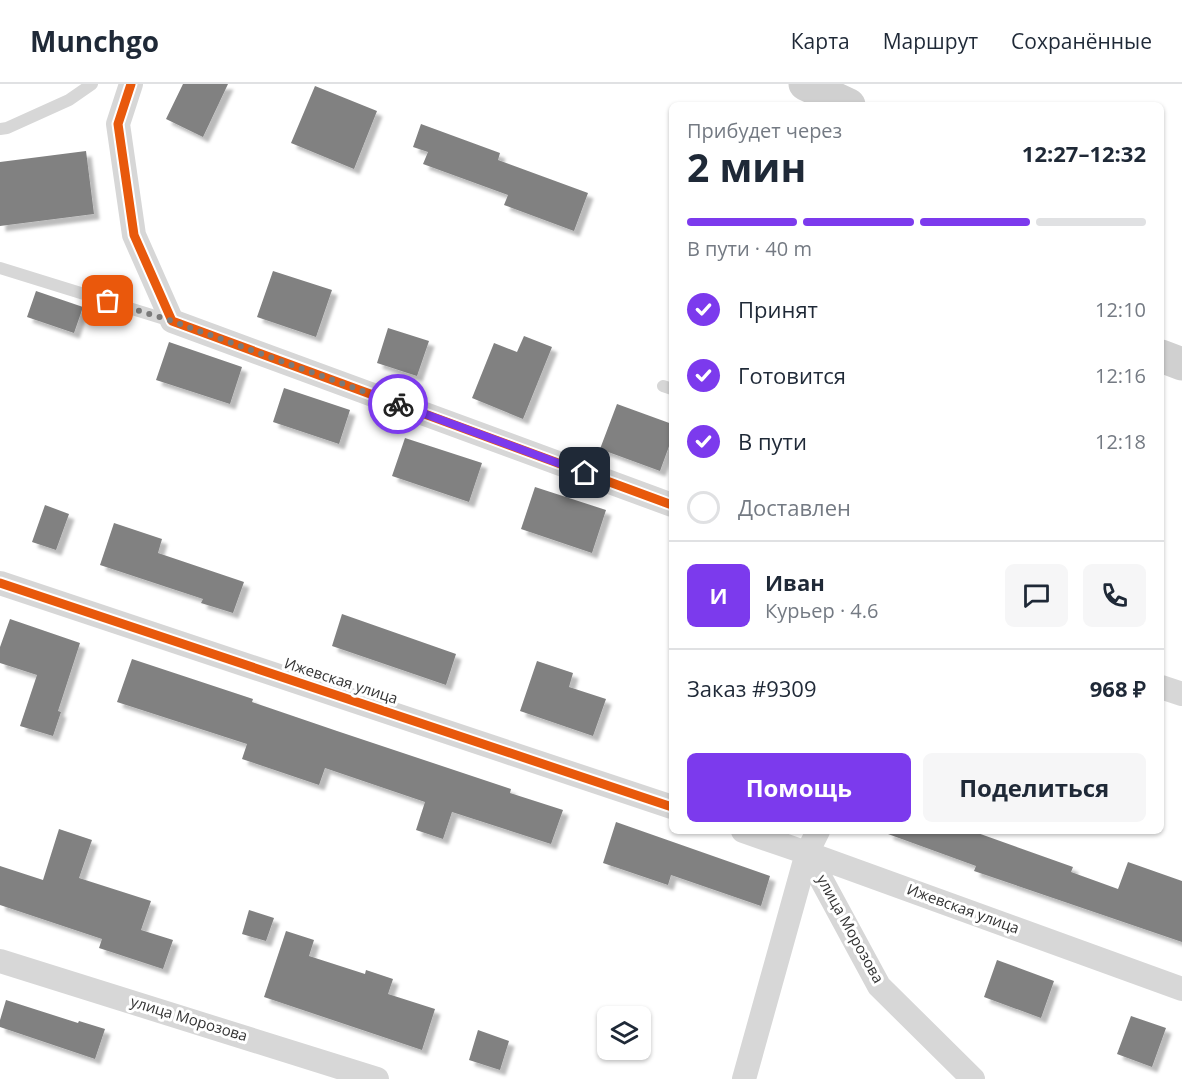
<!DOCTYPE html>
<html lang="ru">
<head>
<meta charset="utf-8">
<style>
  :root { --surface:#fff; --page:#f6f6f7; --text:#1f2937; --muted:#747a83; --line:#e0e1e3; --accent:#7c3aed }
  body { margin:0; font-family:"Open Sans",sans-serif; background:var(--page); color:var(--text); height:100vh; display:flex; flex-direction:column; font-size:22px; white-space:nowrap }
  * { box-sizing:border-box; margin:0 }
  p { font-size:20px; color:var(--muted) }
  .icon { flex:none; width:33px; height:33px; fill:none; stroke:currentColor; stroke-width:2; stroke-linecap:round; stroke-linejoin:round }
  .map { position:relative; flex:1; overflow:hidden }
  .drawer { position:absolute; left:669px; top:18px; width:495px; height:732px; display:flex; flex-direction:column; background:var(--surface); border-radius:9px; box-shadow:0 2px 4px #0004 }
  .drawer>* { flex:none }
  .controls { position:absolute; left:597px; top:922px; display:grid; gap:12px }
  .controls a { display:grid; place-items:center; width:54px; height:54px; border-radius:9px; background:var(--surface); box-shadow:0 2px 4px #0004; font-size:30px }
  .pin { position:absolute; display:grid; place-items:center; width:51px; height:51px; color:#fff; margin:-26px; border-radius:12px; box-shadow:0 3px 9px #0006 }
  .courier { position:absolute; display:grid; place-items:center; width:60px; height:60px; margin:-30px; border:4px solid #7c3aed; border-radius:50%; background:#fff; color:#222; box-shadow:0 2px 8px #0007 }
  .headline em { font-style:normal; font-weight:700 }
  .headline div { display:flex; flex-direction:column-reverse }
  .headline { display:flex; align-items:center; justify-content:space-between; height:102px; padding:0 18px }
  h1 { font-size:39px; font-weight:700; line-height:45px }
  .bar { display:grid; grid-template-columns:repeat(4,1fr); gap:9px 6px; align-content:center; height:72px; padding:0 18px }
  .bar i { height:8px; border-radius:4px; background:var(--line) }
  .bar .active { background:var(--accent) }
  .bar p { grid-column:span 4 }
  .line { display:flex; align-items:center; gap:15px; padding:0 18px; border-top:2px solid var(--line) }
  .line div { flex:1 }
  .round { display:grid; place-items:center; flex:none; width:63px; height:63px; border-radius:9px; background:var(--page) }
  ol { padding:0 18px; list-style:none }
  li { display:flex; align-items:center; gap:18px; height:66px }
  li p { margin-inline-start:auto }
  li .icon { padding:6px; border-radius:50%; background:var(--accent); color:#fff; stroke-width:4 }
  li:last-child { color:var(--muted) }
  li i { width:33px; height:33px; border:3px solid var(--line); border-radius:50% }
  .primary-button { display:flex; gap:12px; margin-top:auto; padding:12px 18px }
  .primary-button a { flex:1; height:69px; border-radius:9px; background:var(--accent); color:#fff; font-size:24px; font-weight:700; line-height:69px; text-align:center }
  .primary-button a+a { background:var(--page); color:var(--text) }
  header { display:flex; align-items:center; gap:36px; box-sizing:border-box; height:84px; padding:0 30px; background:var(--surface); border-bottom:2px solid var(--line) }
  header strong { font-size:28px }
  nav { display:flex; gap:33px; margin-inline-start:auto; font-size:21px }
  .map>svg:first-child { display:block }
</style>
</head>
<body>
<header>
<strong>Munchgo</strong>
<nav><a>Карта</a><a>Маршрут</a><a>Сохранённые</a></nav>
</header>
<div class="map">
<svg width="1182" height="995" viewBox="0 0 1182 995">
  <defs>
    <filter id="shadow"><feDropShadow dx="5.5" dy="5.5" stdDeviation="1.5" flood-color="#0004"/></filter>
  </defs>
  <rect width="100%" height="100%" fill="#fff"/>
  <!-- building -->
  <path fill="#818181" filter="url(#shadow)" d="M 183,0 L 228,0 L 203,53 L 166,35 Z
    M 315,2 L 377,27 L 354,85 L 291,59 Z
    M 421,40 L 500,69 L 498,76 L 588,109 L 574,147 L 504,121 L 508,111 L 423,80 L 428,68 L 413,63 Z
    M 86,67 L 94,130 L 0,142 L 0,78 Z
    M 273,187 L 332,206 L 316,253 L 257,233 Z
    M 36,207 L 83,223 L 74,249 L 27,233 Z
    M 388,244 L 429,257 L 417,292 L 377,279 Z
    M 524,252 L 552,263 L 523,335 L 472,314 L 494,259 L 517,268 Z
    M 169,258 L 242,283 L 230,320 L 156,296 Z
    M 284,304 L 350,326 L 339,360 L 273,338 Z
    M 617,320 L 672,340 L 672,354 L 660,387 L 600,365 Z
    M 405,354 L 482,379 L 469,418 L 392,392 Z
    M 535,403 L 606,426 L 592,469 L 521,445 Z
    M 45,421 L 69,430 L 56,466 L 32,458 Z
    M 114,439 L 162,455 L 158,469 L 244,498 L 233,529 L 201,519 L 203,515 L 100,481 Z
    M 342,530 L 456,570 L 446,601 L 332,562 Z
    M 10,535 L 80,559 L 58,627 L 61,628 L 53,652 L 20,642 L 37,591 L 0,579 L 0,563 Z
    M 132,575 L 253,615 L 252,618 L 337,647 L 511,705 L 510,709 L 563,726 L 551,760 L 452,728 L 443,755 L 416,746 L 425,718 L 325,684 L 319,701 L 242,675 L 247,660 L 117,618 Z
    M 537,577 L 573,589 L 569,603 L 606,615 L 593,652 L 520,627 Z
    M 616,738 L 770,792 L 761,822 L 671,791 L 668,801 L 603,779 Z
    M 59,745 L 92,756 L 79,794 L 151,817 L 141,846 L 173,856 L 163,885 L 99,864 L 102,855 L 0,821 L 0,782 L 43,796 Z
    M 888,747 L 972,747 L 1073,783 L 1071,788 L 1118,805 L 1128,778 L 1182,797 L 1182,858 L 974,787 L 976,782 L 888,750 Z
    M 249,826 L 274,834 L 266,857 L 242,850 Z
    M 286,847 L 314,856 L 309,872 L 365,890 L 366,886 L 393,895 L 388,910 L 435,925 L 422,966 L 264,913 Z
    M 997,876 L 1054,897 L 1041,934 L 984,913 Z
    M 6,916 L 78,939 L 79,937 L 105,945 L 95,975 L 0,943 L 0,936 Z
    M 1131,932 L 1166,944 L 1152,983 L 1117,970 Z
    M 478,946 L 509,957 L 500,986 L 469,976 Z"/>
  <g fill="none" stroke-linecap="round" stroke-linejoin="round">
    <!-- lane -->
    <path stroke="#d7d7d7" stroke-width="12" d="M 0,45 L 7,44 L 69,16 L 92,0
      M 0,184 L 171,237
      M 663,302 L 672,305"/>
    <!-- street -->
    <path stroke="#d7d7d7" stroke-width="24" d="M 131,0 L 118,40 L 134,151 L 172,237 L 672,421
      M 0,499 L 672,723
      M 1161,603 L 1182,610
      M 743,747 L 807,769 L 1182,905
      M 807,769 L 879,902 L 973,995
      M 0,877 L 377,995
      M 744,995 L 807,769 L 818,747"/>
    <!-- secondary -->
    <path stroke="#d0d0d0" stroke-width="33" d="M 805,0 L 849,21
      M 1161,272 L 1182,280"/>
    <!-- cycleway casing -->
    <g stroke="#fff" stroke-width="13">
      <path id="cycleway" d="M 131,0 L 118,40 L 134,151 L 172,237 L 672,421
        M 0,499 L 672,723"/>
    </g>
    <!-- cycleway -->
    <use href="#cycleway" stroke="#e8590c" stroke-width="9"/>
  </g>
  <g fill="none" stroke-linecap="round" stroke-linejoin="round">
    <!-- done -->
    <path stroke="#7a7a7a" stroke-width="6" stroke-dasharray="0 10.8" d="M 108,217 L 172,237 L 398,320"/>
    <!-- route -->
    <path stroke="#7c3aed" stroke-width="8" d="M 398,320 L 585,389"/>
  </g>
  <g text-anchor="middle" stroke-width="6" stroke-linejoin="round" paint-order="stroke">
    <!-- street labels -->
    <g font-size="15" fill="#333" stroke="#fff">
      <text transform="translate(341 597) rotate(18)" y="5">Ижевская улица</text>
      <text transform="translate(963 825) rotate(20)" y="5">Ижевская улица</text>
      <text transform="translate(850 845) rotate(61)" y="5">улица Морозова</text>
      <text transform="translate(189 935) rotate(17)" y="5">улица Морозова</text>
    </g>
  </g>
</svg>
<div class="controls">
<a><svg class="icon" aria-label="layers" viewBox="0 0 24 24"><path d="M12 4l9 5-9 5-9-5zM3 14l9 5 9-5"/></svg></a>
</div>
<div class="pin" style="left:108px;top:217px;background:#ea580c"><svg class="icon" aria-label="bag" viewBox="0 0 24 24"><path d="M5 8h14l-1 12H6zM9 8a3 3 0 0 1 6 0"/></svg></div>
<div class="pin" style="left:585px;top:389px;background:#1f2937"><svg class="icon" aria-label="home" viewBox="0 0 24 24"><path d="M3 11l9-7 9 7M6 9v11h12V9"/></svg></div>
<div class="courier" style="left:398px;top:320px"><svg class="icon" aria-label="bike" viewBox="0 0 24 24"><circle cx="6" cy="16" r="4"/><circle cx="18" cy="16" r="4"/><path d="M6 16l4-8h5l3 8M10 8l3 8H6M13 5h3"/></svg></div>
<section class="drawer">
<div class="headline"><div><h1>2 мин</h1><p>Прибудет через</p></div><em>12:27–12:32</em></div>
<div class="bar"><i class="active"></i><i class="active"></i><i class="active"></i><i></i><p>В пути · 40 m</p></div>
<ol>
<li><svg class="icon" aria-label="check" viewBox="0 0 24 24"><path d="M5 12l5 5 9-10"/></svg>Принят<p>12:10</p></li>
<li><svg class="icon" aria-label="check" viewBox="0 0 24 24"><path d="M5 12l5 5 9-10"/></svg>Готовится<p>12:16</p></li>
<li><svg class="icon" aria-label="check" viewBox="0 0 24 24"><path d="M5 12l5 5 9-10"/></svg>В пути<p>12:18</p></li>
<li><i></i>Доставлен</li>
</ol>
<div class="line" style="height:108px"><b class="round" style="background:var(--accent);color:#fff">И</b><div><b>Иван</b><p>Курьер · 4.6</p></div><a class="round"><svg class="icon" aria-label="chat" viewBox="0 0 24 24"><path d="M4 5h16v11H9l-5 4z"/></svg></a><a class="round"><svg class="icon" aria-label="phone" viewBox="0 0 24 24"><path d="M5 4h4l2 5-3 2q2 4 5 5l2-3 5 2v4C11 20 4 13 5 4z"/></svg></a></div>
<div class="line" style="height:78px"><div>Заказ #9309</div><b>968 ₽</b></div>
<div class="primary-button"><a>Помощь</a><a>Поделиться</a></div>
</section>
</div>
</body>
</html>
